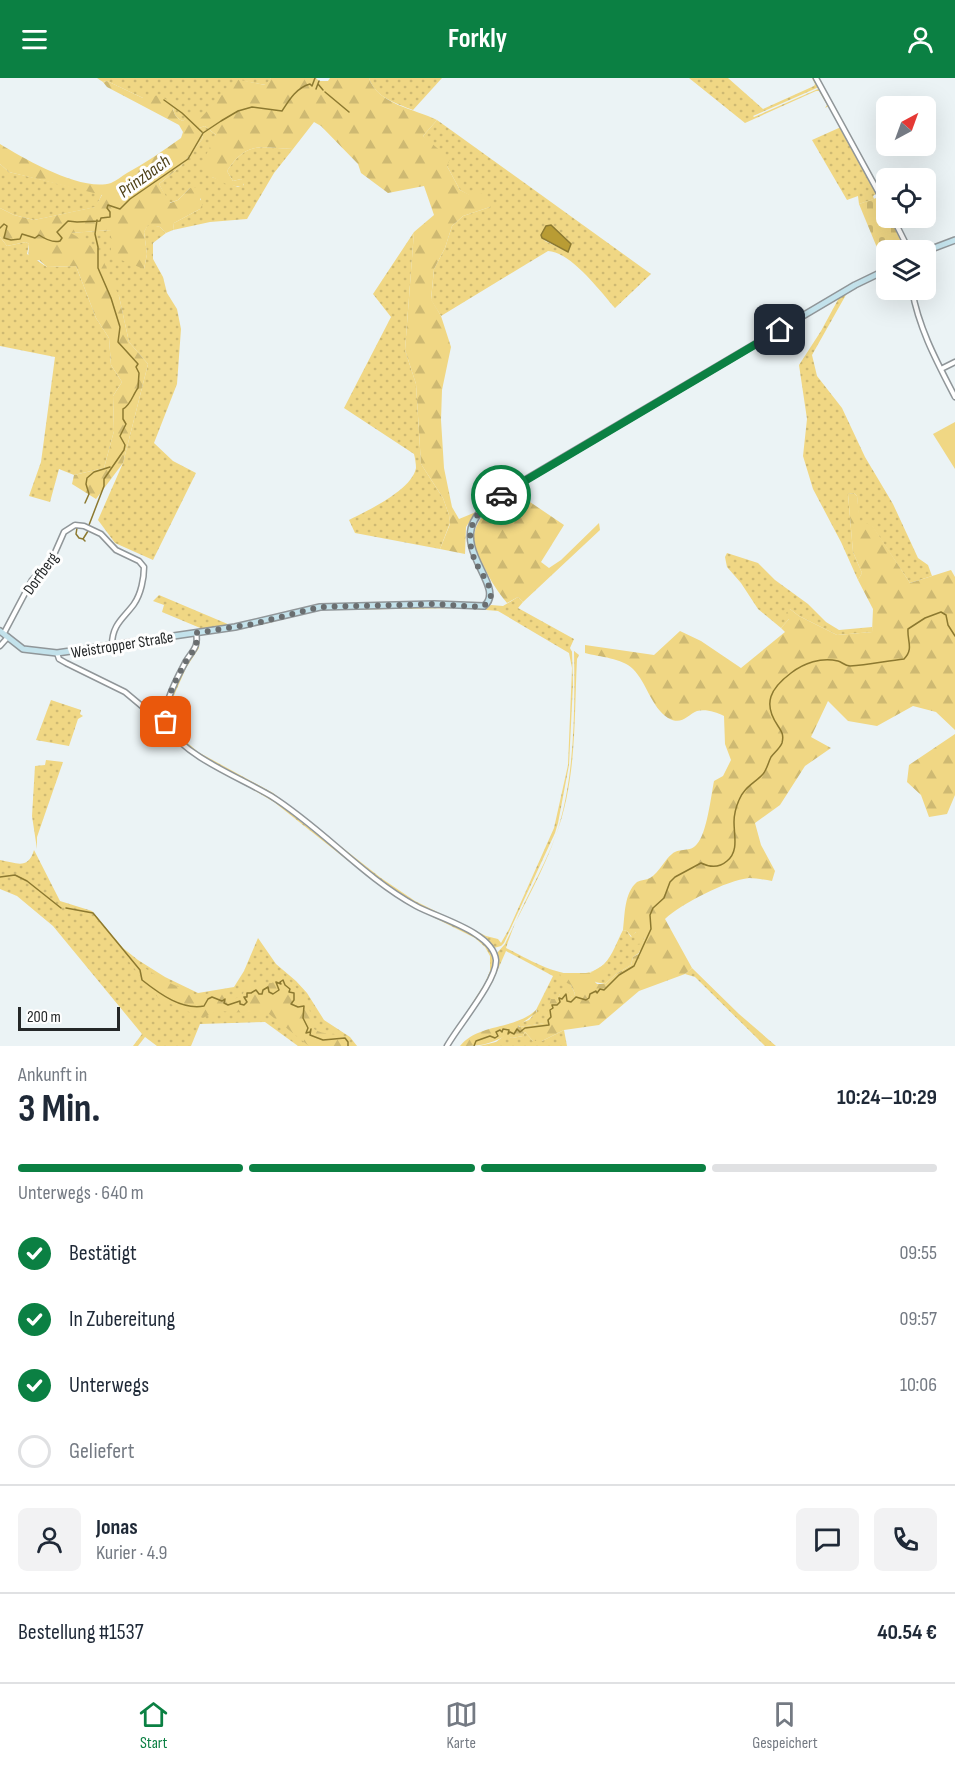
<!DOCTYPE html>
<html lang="de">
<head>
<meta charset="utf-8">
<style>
  :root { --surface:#fff; --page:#f2f2f3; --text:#1f2937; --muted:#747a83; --line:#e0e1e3; --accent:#0b8043 }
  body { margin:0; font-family:"Sofia Sans Condensed",sans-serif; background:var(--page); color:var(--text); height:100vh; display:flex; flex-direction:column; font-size:22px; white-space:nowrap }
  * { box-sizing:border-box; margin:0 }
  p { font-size:20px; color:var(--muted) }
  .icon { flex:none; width:33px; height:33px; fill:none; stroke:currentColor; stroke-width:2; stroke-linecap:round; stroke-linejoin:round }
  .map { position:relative; height:968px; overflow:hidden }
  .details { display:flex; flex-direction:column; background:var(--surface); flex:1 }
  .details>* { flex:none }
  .needle { width:39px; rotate:41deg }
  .controls { position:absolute; left:876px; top:18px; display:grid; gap:12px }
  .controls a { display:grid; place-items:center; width:60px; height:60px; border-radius:9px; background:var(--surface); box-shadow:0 6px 24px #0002; font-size:30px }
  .scale { position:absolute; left:18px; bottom:15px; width:102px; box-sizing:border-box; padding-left:6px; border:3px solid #242728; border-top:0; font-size:16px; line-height:21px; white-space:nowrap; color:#242728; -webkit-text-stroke:4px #fefefe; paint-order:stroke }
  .pin { position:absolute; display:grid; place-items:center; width:51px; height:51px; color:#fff; margin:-26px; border-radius:12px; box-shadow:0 3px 9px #0006 }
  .courier { position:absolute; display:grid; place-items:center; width:60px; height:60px; margin:-30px; border:4px solid #0b8043; border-radius:50%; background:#fff; color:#222; box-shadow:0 2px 8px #0007 }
  .head em { font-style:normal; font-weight:700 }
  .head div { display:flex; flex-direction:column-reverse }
  .head { display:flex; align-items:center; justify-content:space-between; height:102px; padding:0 18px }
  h1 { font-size:39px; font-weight:700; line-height:45px }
  .bar { display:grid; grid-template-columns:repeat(4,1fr); gap:9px 6px; align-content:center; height:72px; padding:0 18px }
  .bar i { height:8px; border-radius:4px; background:var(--line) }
  .bar .on { background:var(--accent) }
  .bar p { grid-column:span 4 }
  .line { display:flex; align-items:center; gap:15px; padding:0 18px; border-top:2px solid var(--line) }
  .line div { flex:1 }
  .round { display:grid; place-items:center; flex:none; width:63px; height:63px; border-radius:9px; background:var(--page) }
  ol { padding:0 18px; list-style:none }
  li { display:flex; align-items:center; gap:18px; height:66px }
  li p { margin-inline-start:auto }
  li .icon { padding:6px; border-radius:50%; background:var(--accent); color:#fff; stroke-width:4 }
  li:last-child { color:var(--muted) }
  li i { width:33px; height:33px; border:3px solid var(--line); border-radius:50% }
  header { display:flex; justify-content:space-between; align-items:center; height:78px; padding:0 18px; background:var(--accent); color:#fff; font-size:27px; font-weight:700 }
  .dock { display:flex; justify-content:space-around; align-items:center; height:84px; border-top:2px solid var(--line); background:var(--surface); font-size:16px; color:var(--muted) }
  .dock a { display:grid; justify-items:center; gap:3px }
  .dock .on { color:var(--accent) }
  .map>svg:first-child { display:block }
</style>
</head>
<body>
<header><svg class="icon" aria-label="menu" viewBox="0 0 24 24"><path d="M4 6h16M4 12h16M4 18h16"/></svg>Forkly<svg class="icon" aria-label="person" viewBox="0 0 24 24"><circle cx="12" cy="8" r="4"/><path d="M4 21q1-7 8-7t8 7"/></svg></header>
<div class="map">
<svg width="955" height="968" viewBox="0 0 955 968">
  <defs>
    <pattern id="grass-dots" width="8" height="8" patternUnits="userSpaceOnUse" patternTransform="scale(1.5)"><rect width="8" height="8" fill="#f0d784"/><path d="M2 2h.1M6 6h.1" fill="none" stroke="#ceb972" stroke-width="1.8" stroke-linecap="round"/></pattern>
    <pattern id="forest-firs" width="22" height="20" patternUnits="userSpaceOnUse" patternTransform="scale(1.5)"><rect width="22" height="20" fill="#f0d784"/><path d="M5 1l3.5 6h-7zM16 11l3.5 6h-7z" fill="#ceb972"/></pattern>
    <pattern id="cemetery-stones" width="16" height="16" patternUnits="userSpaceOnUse" patternTransform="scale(1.5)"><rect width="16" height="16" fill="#f0d784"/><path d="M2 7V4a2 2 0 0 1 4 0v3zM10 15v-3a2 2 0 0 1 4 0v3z" fill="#ceb972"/></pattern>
  </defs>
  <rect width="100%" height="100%" fill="#ebf3f5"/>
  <!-- grass -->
  <path fill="url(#grass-dots)" fill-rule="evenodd" d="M 97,0 L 271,0 L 266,7 L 236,2 L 199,43 L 189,38 L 183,43 C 175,40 173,35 173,26 L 143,20 L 107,3 L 103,4 Z
    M 369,0 L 442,0 L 413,32 C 395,25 375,19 369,0 Z
    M 689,0 L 728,0 L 763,31 L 814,8 L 815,6 L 812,0 L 814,0 L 819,9 L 753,38 L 754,39 L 818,11 L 821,13 L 829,28 L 825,30 L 827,27 L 819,13 L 816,13 L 745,45 Z
    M 437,42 L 651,196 L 615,230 C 600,213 571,174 548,173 L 441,238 L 431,222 L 434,191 L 445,170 L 452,148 L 463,138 L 490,129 L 460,112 L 447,88 L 423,58 ZM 552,148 L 571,166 L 568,174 L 545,163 L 541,157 Z
    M 205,48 L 216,57 L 212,99 L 238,109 L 244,107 L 241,101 L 233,103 L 227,93 C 247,63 260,69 293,71 L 274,95 L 247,141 L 210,144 L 173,152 L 174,145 L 200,131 L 202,110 L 190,110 L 178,122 L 169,125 L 159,106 L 181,88 L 203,60 L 199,50 Z
    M 841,49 L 877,115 L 873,118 L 874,121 L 859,126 L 858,118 L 847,122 L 812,62 Z
    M 0,86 L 9,94 L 102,116 L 96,129 L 34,142 L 14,137 L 0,130 Z
    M 148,146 L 160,149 L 166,155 L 153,165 L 153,181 L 163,199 L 167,215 L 177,231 L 181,251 L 177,306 L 154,365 L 173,383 L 196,395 L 153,482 L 115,465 L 98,442 L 123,385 L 148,286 L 129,264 L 119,218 L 70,155 L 111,152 L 144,191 L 147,176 L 144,154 Z
    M 414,154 L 405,272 L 416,306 L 421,386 L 443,420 L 449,437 L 450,445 L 440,471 L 355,455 L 349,442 C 367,433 412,412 416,390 C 416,386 415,380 414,376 L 344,330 L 391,239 L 373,216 Z
    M 0,159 L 7,168 L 26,164 L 29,166 L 27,176 L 47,189 L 76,188 L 96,240 L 109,260 L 111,287 L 122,304 L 113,318 L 114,353 L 104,390 L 74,397 L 59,391 L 50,424 L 29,418 L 41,384 L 55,279 L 0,268 Z
    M 886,193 L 886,195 L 868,202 L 847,215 L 812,277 L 817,298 L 842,330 L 865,379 L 893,426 L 918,480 L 928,487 L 932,498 L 910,505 L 872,448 L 859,445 L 857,418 L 854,415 L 848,416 L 853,474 L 862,495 L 858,502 L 841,464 L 813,411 L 803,378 L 807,341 L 799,287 L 821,253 L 840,218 L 868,201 Z
    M 727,475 L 758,485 L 775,502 L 808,526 L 826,544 L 839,552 L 872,549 L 872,554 L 837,557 L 799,538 L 790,531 L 789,541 L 781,550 L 758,531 L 741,505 L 727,489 L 725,479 Z
    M 159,517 L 230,547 L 205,552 L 162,534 L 164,527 L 153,523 Z
    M 518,519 L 523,524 L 518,530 L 574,561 L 570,570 L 572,574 L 573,606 L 569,687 L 558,745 L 555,755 L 504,865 L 501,868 L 494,870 L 479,856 L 414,826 L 380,802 L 271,717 L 197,675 L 176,658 L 169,649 L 167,640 L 169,624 L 185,589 L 197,572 L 200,557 L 199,570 L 186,590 L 169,629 L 169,643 L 175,654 L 198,674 L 273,715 L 381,800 L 415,823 L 486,858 L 498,861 L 501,865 L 509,851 L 554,750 L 568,687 L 572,590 L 569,575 L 498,533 L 463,530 L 321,532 L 264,546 L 200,557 L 314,531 L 435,527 L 482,531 L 491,527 L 503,528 Z
    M 574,573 L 579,577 L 577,581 C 574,640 577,701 556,757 C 542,795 518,831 506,870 C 532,883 578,912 604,886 C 613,877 617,863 623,852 L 627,853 L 631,859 L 637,853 L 645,859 L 639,875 L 633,879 L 631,887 L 616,896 L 605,906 L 595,904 L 607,885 C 592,897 578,897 560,895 L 571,907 L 575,916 L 573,919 L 560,916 C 555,927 547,929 545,945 L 520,949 L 518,946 L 529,942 L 537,933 L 536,932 L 553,898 L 506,873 L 492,905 L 448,968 L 495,897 L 497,887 L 497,875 L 505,866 C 522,830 543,794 556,757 C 575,701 575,632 574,573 Z
    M 51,622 L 81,632 L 80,636 L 83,638 L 78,641 L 69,668 L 36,662 Z
    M 177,661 L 185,669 L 275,723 L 344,778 L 417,830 L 479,860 L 491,871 L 494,888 L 489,902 L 445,968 L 485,905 L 490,893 L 490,878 L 485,869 L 475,860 L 407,826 L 366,797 L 274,724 L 194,677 Z
    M 46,682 L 63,684 L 37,759 L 37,771 L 32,738 L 35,688 L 45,687 Z
    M 34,772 L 60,823 L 92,833 L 123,870 L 138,882 L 165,899 L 198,915 L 234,909 L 244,893 L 258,860 L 276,886 L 296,903 L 307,915 L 324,942 L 350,959 L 357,968 L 298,968 L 265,944 L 200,946 L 191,968 L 157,968 L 145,959 L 138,968 L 133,968 L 142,956 L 53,848 L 17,818 L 0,811 L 0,782 C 17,785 28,792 34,772 Z
    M 692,890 L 739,936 L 776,968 L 765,968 L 695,899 L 685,896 Z
    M 564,952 L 567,968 L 479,968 L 496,964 L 505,957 L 512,960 L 523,958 L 525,954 L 533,963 L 542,963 Z"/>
  <!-- forest -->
  <path fill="url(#forest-firs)" d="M 271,0 L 316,0 L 319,3 L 328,3 L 330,0 L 369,0 C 377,26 415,31 437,42 L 423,58 L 450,81 L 447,88 L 460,112 L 470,117 L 478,114 L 490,120 L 490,129 L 463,138 L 452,148 L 445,170 L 434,191 L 431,221 L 441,238 L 451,269 L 442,312 L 441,342 L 444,390 L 452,429 L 459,441 L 476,434 L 466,449 L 465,476 L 440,471 L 450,446 L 449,437 L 443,420 L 421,386 L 416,306 L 405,272 L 414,154 L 434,137 L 424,108 L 388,115 L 361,95 L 358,86 L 321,48 L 314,44 L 293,71 C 260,69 247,63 227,93 L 233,103 L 241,101 L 244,104 L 243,109 L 228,107 L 212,99 L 202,85 L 216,57 L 205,48 L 199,50 L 203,60 L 181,88 L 159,106 L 170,125 L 178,122 L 190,110 L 202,110 L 206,117 L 200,121 L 203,126 L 200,131 L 174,145 L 173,152 L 166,155 L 160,149 L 148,147 L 144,154 L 147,176 L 144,191 L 111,178 L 111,152 L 71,155 L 99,173 L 119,218 L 129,264 L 148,286 L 123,385 L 96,421 L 72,406 L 74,397 L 104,390 L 114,353 L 113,318 L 122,304 L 111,287 L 109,260 L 96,240 L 76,188 L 47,189 L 39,182 L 31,185 L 28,183 L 29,166 L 26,164 L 7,168 L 0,159 L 0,130 L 14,137 L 34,142 L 95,129 L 102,117 L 9,94 L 0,86 L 0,66 C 25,81 81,114 111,105 C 116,103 122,98 127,95 C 145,85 163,73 181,60 L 183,54 L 179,47 L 107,9 L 103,4 L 107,3 L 143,20 L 159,17 L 173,26 C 173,35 175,40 183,43 L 191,34 L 194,33 L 199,42 L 236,1 L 265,7 Z
    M 854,415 L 857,418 L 860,444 L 872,447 L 910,505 L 951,492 L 955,499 L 955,652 L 936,634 L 913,628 L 877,648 L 848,643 L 828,623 L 811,659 L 831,670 L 805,688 L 780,727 L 755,745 L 761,767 L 775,793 L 772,803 C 765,802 756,800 749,800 C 727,802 681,826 665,841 L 692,890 L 685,896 L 639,913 L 599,947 L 564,952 L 542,963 L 533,963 L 525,954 L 523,958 L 512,960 L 505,958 C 489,967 479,968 460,968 C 478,945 515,952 536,932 L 536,935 L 518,948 L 520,949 L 544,945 L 551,921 L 557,921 L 560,916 L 567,913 L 572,919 L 575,916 L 571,907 L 561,902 L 560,895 L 590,895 L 607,885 L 611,889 L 595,904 L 597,906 L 605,906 L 616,896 L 631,887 L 633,879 L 640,875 L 640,870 L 635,869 L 634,867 L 642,866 L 645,859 L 640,859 L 636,854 L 632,859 L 627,853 L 623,852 C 625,837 624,815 637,804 C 641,802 646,802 650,800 C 660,794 664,782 672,776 C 680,769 690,775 697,766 C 707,755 711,718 714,703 L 723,698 L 731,682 L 725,666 L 724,638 C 716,634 706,631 697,633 C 687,637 682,648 668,640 C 651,629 647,605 633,591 C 622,580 600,579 585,575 L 585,567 L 654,577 L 680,553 L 701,563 L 741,590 L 785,554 L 781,550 L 789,541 L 786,535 L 790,531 L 799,538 L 837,557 L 872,554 L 873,531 L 858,502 L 862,495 L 853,474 L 848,416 Z
    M 509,416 L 527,422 L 564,447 L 541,484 L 549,490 L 561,482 L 599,445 L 600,452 L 523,524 L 518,519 L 507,525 C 497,513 491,503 484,489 C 481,484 477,478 475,472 C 468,445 490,429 509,416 Z
    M 955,656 L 955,717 L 947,736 L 929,739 L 921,717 L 907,704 L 909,687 Z
    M 122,875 L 163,902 L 199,918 L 221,912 L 231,922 L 242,918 L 247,906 L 272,905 L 282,895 L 299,913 L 300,923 L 308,925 L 314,951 C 327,960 344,951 350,968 L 309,968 L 269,936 L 217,933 L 203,940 L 159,921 Z"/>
  <!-- cemetery -->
  <path fill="url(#cemetery-stones)" d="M 879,119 L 886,132 L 886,140 L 890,140 L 905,172 L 886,172 L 885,189 L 859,126 Z"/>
  <!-- pitch -->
  <path fill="#f0d784" d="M 955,344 L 955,391 L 933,356 Z"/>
  <!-- water -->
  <path fill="#b99c34" stroke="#8c7930" stroke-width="1.5" d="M 551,147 L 571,166 L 568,174 L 542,160 L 541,157 L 546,148 Z"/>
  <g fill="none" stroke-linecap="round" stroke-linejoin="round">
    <!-- stream -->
    <path stroke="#8c7930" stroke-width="1.5" d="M 318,6 L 323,12
      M 316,11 L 319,3
      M 325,14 L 349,34
      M 164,22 L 182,35 L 202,54
      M 0,150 L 4,146 L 7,148 L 4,160 L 11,162 L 20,161 L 22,156 L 35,160 L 39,157 C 45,161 53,165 60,163 L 62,160 L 57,154 L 68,143 L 77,144 L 100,143 L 101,140 L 110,139 L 110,134 L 107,130 L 108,127 L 120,131 L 130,121 L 188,81 L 203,55 L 221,43 L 238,33 L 252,29 L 282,33 C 289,22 296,10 310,6 L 312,8 L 315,0
      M 85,425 L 89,416 L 86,406 L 87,400 L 94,394 L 110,389
      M 89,447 L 104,408 L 104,401 L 124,372 L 125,367 L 120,358 L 126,346 L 123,341 L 123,331 C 131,327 133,316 138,310 L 139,295 L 136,289 L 138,286 L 118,264 L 120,249 L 111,220 L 98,190 L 98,169 L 95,156 L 97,142
      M 77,450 L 76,456 L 79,460 L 83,461
      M 85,463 L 83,461 L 88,453
      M 0,799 L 15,797 L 27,803 L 61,830
      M 66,830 L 93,835 L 140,892 L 142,902 C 161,917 182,932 204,928 L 208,921 L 212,919 L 222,923 L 225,921 L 224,925 L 228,927 L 240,923 L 240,926 L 244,927 L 247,924 L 244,919 L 247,919 L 247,915 L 251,915 L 256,912 L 259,916 L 262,916 L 263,912 L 268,909 L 269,914 L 273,916 L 279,912 L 276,904 L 281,906 L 280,904 L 283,902 L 285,907 L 290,911 L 289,914 L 294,915 L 294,922 L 291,926 L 298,929 L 304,928 L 303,940 L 308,950 L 306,955 L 310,954 L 311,951 L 310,957 L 323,962 L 345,960 L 348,964 L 348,968
      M 474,968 L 476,963 L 490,958 L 495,960 L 498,958 L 496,954 L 500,952 L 502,954 L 503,951 L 509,952 L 508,956 L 510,954 L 514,956 L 517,951 L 520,954 L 525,950 L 549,947 L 548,942 L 551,939 L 550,932 L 553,930 L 552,927 L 557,927 L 560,924 L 559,920 L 562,921 L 566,916 L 567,923 L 571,924 L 576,919 L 586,922 L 589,920 L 590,916 L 596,913 L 597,915 L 600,911 L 604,912 L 619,897 L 634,888 L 651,851 L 650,837 L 653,830 L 664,820 L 670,804 L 675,799 L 701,785 C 709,789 719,790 727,783 C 739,773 734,758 734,744 C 734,737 736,729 739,722 C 744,709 755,705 763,696 C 767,691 768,685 771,679 C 775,674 780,670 782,665 C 784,657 782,654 778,648 C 762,625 771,610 791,595 C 804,585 821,579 838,583 C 842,584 845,588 850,588 C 868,587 886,583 904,581 C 914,571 907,563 908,551 L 925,540 L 941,534 L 946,537 L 948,547 L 955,558"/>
    <!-- street casing -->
    <g stroke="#909699" stroke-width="7">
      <path id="street" d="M 816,0 L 886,128
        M 893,140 L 909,172
        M 912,212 C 919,251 937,284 955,319
        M 941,291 L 955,284
        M 4,555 L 32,502 L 53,479 L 64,454 L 75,447 L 84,448 L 101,456 L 116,472 L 139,483 L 144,489 C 144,500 141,516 134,526 C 124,540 112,546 112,567
        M 196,555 C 199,569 192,573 186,583 C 177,600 158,633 169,651 C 186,679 243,701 271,718 C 322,750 363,799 416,828 C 438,840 493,854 496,882 C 497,903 458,948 447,968
        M 0,568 L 8,559
        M 57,575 L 59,581 L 66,585 L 125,614 L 168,650"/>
    </g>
    <!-- secondary casing -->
    <g stroke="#909699" stroke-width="8">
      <path id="secondary" d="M 926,173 L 955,162
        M 0,553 L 23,571 L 57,575 L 235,549 L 320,529 L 434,526 L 484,528 C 506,511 457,475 474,443 C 482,427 500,417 515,408 L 855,207 L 886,192"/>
    </g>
    <!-- street -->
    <use href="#street" stroke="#fff" stroke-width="4"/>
    <!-- secondary -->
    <use href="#secondary" stroke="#c3e2eb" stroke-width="5"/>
  </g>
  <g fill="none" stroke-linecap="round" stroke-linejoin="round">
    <!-- done -->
    <path stroke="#6a6e70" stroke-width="6" stroke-dasharray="0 10.8" d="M 166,644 C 163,624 176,602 185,585 C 191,574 199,570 196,555 L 253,546 L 320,529 L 434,526 L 481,529 C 503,520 482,498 476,485 C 471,474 468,459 472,448 C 476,434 489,425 501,417"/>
    <!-- route -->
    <path stroke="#0b8043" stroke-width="8" d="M 501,417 L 780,252"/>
  </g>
  <g text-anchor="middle" stroke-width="6" stroke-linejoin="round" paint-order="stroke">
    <!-- street labels -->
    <g font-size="16" fill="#242728" stroke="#fefefe">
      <text transform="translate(40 495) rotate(-54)" y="6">Dorfberg</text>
      <text transform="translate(122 566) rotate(-9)" y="6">Weistropper Straße</text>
    </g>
    <!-- water labels -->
    <g font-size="18" font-style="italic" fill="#4e4118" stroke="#fefefe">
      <text transform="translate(144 98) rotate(-36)" y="6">Prinzbach</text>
    </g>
  </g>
</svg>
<div class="controls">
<a><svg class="needle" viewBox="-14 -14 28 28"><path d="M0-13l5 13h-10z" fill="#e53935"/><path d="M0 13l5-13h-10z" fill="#747a83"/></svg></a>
<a><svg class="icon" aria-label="locate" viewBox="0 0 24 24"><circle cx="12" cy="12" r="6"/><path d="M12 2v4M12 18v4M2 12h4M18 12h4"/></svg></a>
<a><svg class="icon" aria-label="layers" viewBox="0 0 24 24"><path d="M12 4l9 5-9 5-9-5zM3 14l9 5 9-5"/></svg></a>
</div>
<div class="scale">200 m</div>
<div class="pin" style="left:166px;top:644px;background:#ea580c"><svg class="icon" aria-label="bag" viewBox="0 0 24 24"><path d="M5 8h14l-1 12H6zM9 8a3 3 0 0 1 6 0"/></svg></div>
<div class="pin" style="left:780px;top:252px;background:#1f2937"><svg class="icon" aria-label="home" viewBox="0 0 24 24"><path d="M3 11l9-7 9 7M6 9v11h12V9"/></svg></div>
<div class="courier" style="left:501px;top:417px"><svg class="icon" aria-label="car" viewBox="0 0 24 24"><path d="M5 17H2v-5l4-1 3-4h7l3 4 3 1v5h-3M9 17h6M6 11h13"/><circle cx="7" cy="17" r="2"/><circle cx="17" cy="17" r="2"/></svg></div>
</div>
<section class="details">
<div class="head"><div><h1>3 Min.</h1><p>Ankunft in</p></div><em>10:24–10:29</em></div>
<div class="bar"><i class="on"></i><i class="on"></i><i class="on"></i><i></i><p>Unterwegs · 640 m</p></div>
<ol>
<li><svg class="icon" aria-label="check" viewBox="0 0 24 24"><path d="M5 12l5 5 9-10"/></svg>Bestätigt<p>09:55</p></li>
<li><svg class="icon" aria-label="check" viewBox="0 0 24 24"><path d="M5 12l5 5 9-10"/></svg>In Zubereitung<p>09:57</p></li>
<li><svg class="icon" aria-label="check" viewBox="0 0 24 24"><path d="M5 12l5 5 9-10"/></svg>Unterwegs<p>10:06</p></li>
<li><i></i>Geliefert</li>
</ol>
<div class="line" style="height:108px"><a class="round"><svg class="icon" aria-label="person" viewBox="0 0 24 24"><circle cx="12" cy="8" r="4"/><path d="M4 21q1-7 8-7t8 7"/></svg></a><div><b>Jonas</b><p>Kurier · 4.9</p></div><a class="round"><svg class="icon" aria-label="chat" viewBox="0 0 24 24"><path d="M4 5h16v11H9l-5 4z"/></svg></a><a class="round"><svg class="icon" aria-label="phone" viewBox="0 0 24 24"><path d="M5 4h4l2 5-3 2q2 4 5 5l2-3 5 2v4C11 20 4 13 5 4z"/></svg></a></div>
<div class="line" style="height:78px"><div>Bestellung #1537</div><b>40.54 €</b></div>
</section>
<nav class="dock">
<a class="on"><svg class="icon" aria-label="home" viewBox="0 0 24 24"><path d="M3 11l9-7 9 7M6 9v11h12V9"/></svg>Start</a>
<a><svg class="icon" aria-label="map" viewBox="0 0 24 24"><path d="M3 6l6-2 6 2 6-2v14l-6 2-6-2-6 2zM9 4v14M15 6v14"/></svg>Karte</a>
<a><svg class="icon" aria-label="saved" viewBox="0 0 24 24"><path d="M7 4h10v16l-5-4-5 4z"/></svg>Gespeichert</a>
</nav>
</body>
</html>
